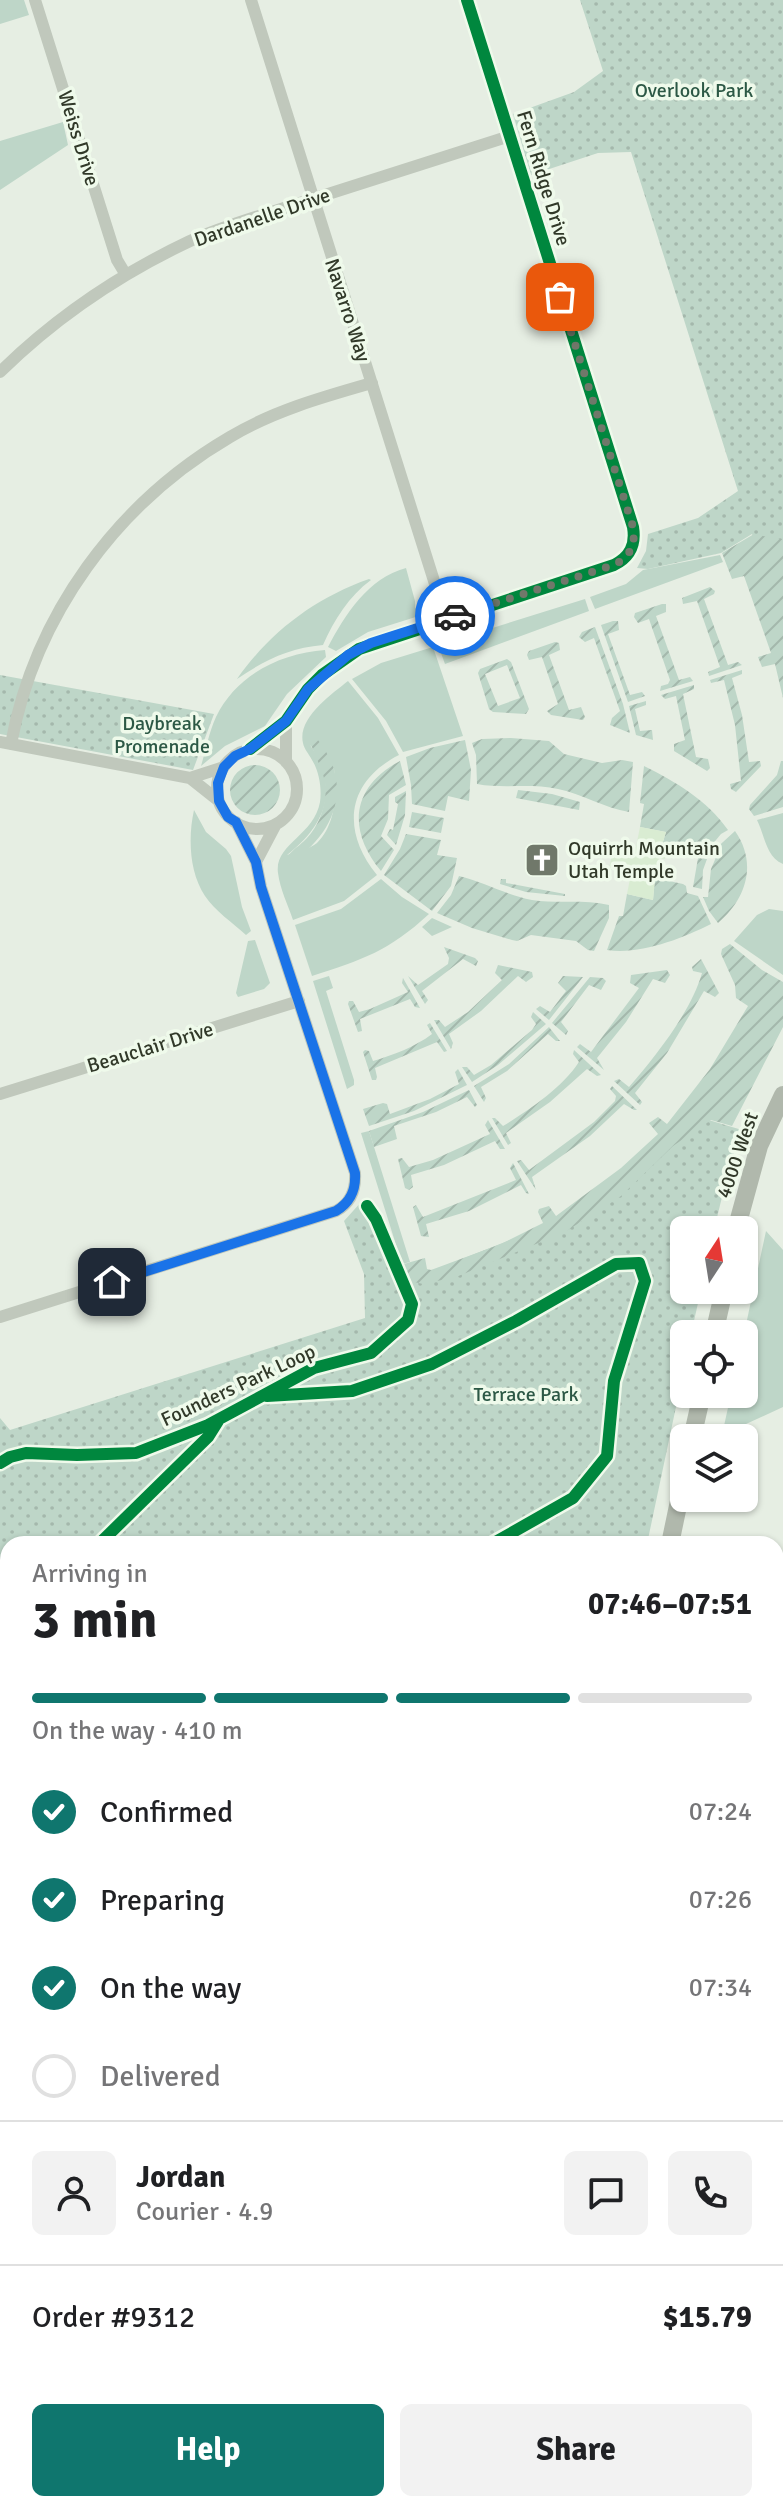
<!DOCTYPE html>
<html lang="en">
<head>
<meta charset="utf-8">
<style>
  :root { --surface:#fff; --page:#f2f2f2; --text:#202124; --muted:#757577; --line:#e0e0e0; --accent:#0f766e }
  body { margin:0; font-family:Signika,sans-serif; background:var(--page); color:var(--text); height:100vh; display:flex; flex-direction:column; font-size:30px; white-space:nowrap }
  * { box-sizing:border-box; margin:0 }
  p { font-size:26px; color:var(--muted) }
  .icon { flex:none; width:44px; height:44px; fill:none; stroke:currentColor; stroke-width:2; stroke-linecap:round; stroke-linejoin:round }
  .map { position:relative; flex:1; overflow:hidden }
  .details { position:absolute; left:0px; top:1536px; width:784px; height:976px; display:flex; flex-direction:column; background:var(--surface); border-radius:24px 24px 0 0; box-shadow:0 2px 6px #0004 }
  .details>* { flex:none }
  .needle { width:52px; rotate:12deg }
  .controls { position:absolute; left:670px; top:1216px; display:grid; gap:16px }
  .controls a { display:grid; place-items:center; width:88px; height:88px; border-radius:12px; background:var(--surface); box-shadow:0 2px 6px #0004; font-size:40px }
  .pin { position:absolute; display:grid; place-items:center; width:68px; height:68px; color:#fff; margin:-34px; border-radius:16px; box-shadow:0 4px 12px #0006 }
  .courier { position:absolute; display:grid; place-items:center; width:80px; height:80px; margin:-40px; border:6px solid #1a73e8; border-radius:50%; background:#fff; color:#222; box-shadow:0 2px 10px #0007 }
  .headline em { font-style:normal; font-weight:800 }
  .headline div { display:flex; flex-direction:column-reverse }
  .headline { display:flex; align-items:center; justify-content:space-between; height:136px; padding:0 32px }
  h1 { font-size:52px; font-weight:800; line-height:60px }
  .bar { display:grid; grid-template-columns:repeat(4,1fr); gap:12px 8px; align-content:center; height:96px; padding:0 32px }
  .bar i { height:10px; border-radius:6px; background:var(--line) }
  .bar .current { background:var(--accent) }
  .bar p { grid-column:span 4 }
  .line { display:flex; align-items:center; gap:20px; padding:0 32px; border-top:2px solid var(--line) }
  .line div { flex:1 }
  .round { display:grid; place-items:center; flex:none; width:84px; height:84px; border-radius:12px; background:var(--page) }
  ol { padding:0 32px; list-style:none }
  li { display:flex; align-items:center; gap:24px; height:88px }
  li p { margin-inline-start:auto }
  li .icon { padding:8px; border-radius:50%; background:var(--accent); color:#fff; stroke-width:4 }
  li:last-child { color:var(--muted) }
  li i { width:44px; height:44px; border:4px solid var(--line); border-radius:50% }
  .cta { display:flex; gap:16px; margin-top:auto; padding:16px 32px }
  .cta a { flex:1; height:92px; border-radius:12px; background:var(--accent); color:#fff; font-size:32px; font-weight:800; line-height:92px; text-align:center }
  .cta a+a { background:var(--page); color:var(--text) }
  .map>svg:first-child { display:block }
</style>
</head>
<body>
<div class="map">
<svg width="783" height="2512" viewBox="0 0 783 2512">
  <defs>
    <pattern id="park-dots" width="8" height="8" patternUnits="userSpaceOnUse" patternTransform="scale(2)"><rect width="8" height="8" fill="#bed6c8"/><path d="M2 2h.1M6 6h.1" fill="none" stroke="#a4b8ac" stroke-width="1.8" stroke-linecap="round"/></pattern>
    <pattern id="garden-furrows" width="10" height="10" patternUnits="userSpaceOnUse" patternTransform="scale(2)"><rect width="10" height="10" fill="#bed6c8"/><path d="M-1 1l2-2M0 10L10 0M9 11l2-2" fill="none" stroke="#a4b8ac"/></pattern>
  </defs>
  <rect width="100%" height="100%" fill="#e6eee3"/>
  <!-- grass -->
  <path fill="#bed6c8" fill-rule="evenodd" d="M 0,0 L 24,0 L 29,15 L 0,24 Z
    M 63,122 L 68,145 L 0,190 L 0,141 Z
    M 720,555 L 723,562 L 595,609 L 590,597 L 626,584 L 643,570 Z
    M 406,568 L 415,601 L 415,608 L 422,615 L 368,632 L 336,651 L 328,647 C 345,615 368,578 406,568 Z
    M 369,579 L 371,580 C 349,596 334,620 323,645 C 289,648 265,660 237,679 C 270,632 315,598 369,579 Z
    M 585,599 L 589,611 L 445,664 L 438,645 Z
    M 433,647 L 463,736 L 403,752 L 386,721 L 352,679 L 381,663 Z
    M 325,650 L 326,657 L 287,694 L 265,726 L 225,746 L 201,766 C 206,750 209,732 216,717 C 236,675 281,653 325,650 Z
    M 348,681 L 378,718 L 399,755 C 346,782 341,831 377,875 L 344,901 L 293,920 C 288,905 280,889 278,873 C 274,844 314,836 320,802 C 322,788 319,771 312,760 C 309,754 304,749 303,743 C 297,718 332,694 348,681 ZM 310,745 L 334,769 C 337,793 336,824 317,843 C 310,849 296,852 287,855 C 326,825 340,788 310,745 Z
    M 194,810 L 206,832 L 226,849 L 231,856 L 242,907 L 251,931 L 246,935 C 233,923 215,911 205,896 C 189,872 188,837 194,810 Z
    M 783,813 L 783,864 C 766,857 765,836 757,820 Z
    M 381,879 L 402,897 L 429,914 C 389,951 362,960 312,976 L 295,925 L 341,909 Z
    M 769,909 L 783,911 L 783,975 L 734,941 L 757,915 Z
    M 432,918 L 452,927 L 432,936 L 422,927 Z
    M 255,940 L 270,983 L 264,989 L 238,997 L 236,993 L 248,941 Z
    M 329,976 L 333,988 L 326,991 L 354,1080 L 354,1085 L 347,1089 L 313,981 Z
    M 369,1131 L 410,1262 L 402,1264 L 361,1133 Z
    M 766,1231 L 783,1250 L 783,1407 L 722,1435 L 731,1394 L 744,1394 L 744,1334 Z
    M 486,2504 L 521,2504 L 520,2512 L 485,2512 Z"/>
  <!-- park -->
  <path fill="url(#park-dots)" d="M 580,0 L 783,0 L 783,623 L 752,534 L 721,553 L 648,569 L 637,568 L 646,551 L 648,534 L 698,518 L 738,491 L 631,152 L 598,153 L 531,175 L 513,114 L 574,92 L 603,71 Z
    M 0,675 L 214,714 L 193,770 L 0,734 Z
    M 682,1112 L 742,1130 L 729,1168 L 714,1230 L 684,1230 L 684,1290 L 701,1290 L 691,1334 L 684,1334 L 684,1369 L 647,1544 L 8,1544 L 8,1644 L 0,1643 L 0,1418 L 10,1430 L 365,1318 L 364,1274 L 344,1221 L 362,1201 L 376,1208 L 398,1261 L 414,1278 L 550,1224 L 610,1183 Z"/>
  <!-- garden -->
  <path fill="url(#garden-furrows)" fill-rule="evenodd" d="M 754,534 L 783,540 L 783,698 L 775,664 L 762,667 L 758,657 L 771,653 L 744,576 L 732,579 L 722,553 Z
    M 710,587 L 715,591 L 714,594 L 704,599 L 728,665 L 738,662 L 742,665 L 709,676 L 708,672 L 720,667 L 697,601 L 683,604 L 682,598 Z
    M 662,604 L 666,604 L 666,612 L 656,616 L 679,680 L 690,677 L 693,681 L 660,691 L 661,686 L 668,684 L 670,680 L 649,619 L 638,623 L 634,617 L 635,613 Z
    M 613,621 L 618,621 L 619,630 L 608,634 L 630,695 L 642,692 L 645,696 L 628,702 L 601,625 Z
    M 595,627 L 623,704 L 630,733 L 610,725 L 612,718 L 620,711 L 594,638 L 585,642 L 579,637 L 582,632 Z
    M 555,642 L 559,643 L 560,650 L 549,655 L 569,710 L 581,707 L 585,717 L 583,720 L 551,715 L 547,711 L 558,704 L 542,657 L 529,660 L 527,655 L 529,651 Z
    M 507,659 L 511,662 L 529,709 L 526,714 L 493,712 L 489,709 L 478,673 L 480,669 ZM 507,665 L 520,698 L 498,706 L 485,674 Z
    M 742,670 L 742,674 L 732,678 L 742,715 L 749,762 L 760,761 L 761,766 L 736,792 L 731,789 L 730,784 L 741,781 L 735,725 L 724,680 L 711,683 L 710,680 Z
    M 694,685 L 694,689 L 683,694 L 696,757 L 708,759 L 710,768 L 707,771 L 674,751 L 674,744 L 685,740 L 676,696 L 665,699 L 661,695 Z
    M 646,701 L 646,705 L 635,709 L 640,731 L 652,730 L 653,740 L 636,735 L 629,706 Z
    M 311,732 C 357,780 338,835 284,867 C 286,852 298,848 307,838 C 318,826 323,813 325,798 C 330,771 305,747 311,732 Z
    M 511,738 L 549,741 L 564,754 L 602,763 L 622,760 L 633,762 L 629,812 C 604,808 583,794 558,789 C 531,783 503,789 477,784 L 476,755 L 472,743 L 482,739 Z
    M 465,740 L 471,770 L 469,801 L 448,796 L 445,811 L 412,804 L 411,785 L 406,757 L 430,748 Z
    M 400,761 L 406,785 L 389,795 L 388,819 L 381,836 L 394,850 L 381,871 C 347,830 351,787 400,761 Z
    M 781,761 L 783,761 L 783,807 L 754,816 L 749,809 L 750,805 L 777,775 Z
    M230 790a25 25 0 1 1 50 0a25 25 0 1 1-50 0Z
    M 644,766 C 676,782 707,800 728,830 L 721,834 L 706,852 L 694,850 L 692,858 L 660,852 L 666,832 L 640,827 L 644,804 L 640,803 Z
    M 518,790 L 552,794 L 580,802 L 579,810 L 516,798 Z
    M 406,791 L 405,815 L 396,845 L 387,835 L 390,829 L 393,830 L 398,804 L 395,802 L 395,797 Z
    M 412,812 L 444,818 L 441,833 L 409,827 Z
    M 735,831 C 758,864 746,899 718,923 L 709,911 L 703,897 L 708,897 L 711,869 L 717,855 L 711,853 Z
    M 406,834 L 441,840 L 437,855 L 457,858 L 451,886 L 432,911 L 384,875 L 400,849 Z
    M 698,858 L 707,859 L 703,870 L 702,889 L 693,887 Z
    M 459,876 C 484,882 506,895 532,900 C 558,904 584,899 609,905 L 609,918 L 594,951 L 588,950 L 576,941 L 531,935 L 517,941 L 512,940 L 472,928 L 437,913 L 451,895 Z
    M 655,878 L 683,884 L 686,886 L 687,893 L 698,896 L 711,924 C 681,939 640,955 607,950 L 619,916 L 623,916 L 627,894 L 653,900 Z
    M 501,879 L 506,879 L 506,883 L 565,894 L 565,896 L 526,892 L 500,884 Z
    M 730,944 L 762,970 L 783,982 L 783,1027 L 732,1126 L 711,1120 L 673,1146 L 621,1196 L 565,1232 L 456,1277 L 423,1284 L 410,1281 L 400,1265 L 425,1258 L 427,1269 L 431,1270 L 501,1244 L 543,1223 L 538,1212 L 539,1209 L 549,1206 L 556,1216 L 621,1168 L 658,1134 L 649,1123 L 658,1117 L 667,1124 L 710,1069 L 748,1006 L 736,998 L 735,985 L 721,954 L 722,949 Z
    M 444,947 L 475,958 L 478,961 L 476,966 L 463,959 L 422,991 L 428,1000 L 425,1004 L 408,976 L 418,985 L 448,964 L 449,958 Z
    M 701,959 L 719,993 L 715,997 L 704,991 L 667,1053 L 635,1093 L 642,1102 L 640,1105 L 614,1081 L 619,1079 L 629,1087 C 655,1057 691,1012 702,973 L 693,971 L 692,967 Z
    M 498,965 L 532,972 L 533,977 L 526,982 L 518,976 L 481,1011 L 449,1034 L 453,1043 L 451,1049 L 434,1020 L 439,1020 L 445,1027 L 468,1012 L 502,980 L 495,973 Z
    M 667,970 L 670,975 L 665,983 L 653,979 L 626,1022 L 597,1058 L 604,1070 L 577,1047 L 580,1044 L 591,1052 L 639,988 L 630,983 L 631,975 Z
    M 563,976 L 583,977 L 549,1020 L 536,1009 L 540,1006 L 550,1012 L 566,991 L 558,983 Z
    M 590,977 L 603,978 L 606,981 L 601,990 L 589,985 L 561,1022 L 568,1031 L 566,1035 L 552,1023 Z
    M 403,978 L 420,1008 L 415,1007 L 410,999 L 360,1019 L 362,1031 L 358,1032 L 348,1004 L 349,1001 L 353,1001 L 359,1012 L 370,1009 L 408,992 L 402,983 Z
    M 533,1012 L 546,1024 L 498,1065 L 472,1082 L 462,1067 L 467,1067 L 474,1075 L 491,1065 L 532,1030 L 536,1024 L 531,1017 Z
    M 430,1023 L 447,1051 L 444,1052 L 437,1042 L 375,1068 L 377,1077 L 376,1080 L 372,1080 L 363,1052 L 365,1050 L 369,1051 L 373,1061 C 393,1055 415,1047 432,1034 L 427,1025 Z
    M 549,1027 L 560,1041 L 556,1041 L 548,1034 L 507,1071 L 481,1087 L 486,1098 L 484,1102 L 474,1086 L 509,1064 Z
    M 574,1050 L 601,1075 L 597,1076 L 587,1069 L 550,1102 L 506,1133 L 511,1143 L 508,1145 L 492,1118 L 495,1118 L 503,1126 C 529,1110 562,1088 579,1062 L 573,1054 Z
    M 458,1069 L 467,1085 L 414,1111 L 369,1126 L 363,1109 L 383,1103 L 387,1104 L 390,1114 L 430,1099 L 459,1084 L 455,1072 Z
    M 612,1086 L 637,1110 L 634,1110 L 624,1104 L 590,1136 L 532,1177 L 536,1190 L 517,1161 L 521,1160 L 529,1170 L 594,1122 L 615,1101 L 616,1096 L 610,1089 Z
    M 469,1090 L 477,1105 L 475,1107 L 467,1097 L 436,1112 L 394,1126 L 397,1139 L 374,1147 L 369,1131 L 423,1112 Z
    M 488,1120 L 505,1149 L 500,1149 L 495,1141 L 444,1165 L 411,1175 L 413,1187 L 409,1190 L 405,1188 L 398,1159 L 402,1158 L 409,1167 L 433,1160 L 490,1134 L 485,1125 Z
    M 513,1163 L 529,1194 L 526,1193 L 521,1185 L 469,1211 L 426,1224 L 429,1237 L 421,1236 L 413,1207 L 416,1205 L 423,1217 L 516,1180 L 510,1168 Z"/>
  <!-- plaza -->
  <path fill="#d9ecd2" d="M 640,827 L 666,832 L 660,851 L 666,853 L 665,859 L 659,858 L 656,871 L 663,873 L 661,880 L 655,879 L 653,900 L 627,894 L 631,874 L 609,869 L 614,843 L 636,847 Z"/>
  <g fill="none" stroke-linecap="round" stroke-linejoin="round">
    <!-- canal -->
    <path stroke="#a59ec0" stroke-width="18" d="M 776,1982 L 783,1974
      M 116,2512 L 125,2504"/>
    <!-- minor -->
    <path stroke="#c0c8bc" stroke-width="12" d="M 35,0 L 117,260 L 126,275
      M 251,0 L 446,619
      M 0,372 C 55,318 120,274 190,241 C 226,225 263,215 300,203 C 370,181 440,159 510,136
      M 286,721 L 286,762
      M 0,742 L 190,778 L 219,801
      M 11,744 C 35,615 117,503 230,437 C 273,411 323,397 372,383
      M 250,749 L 286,721 L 308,689 L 322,675 L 359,649 L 614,565 C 630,557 636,545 633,527 L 467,0
      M217 789a40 40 0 1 1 80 0a40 40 0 1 1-80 0Z
      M 190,778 L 224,767
      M 256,862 L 276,824
      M 0,1094 L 299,1001
      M 0,1317 L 336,1211 C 351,1203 356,1190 355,1173 L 261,887 L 256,862 L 236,822
      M 0,1749 L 8,1751
      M 776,1792 L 783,1784
      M 0,1960 L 8,1962
      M 776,2341 L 783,2344
      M 0,2403 L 8,2403
      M 776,2460 L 783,2441
      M 627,2504 L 652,2512
      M 758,2512 L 760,2504"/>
    <!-- secondary -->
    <path stroke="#b0b8ac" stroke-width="18" d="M 736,1230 L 759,1146 L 783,1095
      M 714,1334 L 724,1290
      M 692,1438 L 702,1394
      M 670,1544 L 684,1477
      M 462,2512 L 462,2504"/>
    <!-- cycleway casing -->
    <g stroke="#effaeb" stroke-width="17">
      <path id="cycleway" d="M 250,749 L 286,721 L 308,689 L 322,675 L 359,649 L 614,565 C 630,557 636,545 633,527 L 467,0
        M 267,1396 L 352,1391 L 432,1364 L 516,1321 L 616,1264 L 639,1263 L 645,1281 L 614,1381 L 607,1456 L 573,1498 L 492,1544
        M 0,1463 L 10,1457 L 26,1453 L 77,1455 L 136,1453 L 208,1425 L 314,1368 L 371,1353 L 408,1320 L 412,1304 L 376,1219 L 367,1206
        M 99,1544 L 208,1437 L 218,1421"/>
    </g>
    <!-- cycleway -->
    <use href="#cycleway" stroke="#00873e" stroke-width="12"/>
  </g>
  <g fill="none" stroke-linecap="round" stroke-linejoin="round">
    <!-- done -->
    <path stroke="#70786a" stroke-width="8" stroke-dasharray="0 14.4" d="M 455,616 L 614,565 C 630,557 636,545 633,527 L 560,297"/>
    <!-- route -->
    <path stroke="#1a73e8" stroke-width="10" d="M 112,1282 L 336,1211 C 351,1202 356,1190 355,1173 L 261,887 L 256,862 L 236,822 L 228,817 L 219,801 L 218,783 L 224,767 L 235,756 L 250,749 L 286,721 L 308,689 L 348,655 L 371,643 L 455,616"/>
  </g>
  <!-- icons -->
  <defs>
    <g id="church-square" transform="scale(1.8)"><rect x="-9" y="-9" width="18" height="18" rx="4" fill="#70786a" stroke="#effaeb"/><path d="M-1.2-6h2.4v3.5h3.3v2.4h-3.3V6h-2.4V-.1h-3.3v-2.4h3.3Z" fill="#fff"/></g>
  </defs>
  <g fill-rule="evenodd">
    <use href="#church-square" x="542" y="860"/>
  </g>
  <g text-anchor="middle" stroke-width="7" stroke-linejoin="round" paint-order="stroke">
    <!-- park labels -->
    <g font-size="20" fill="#2c5845" stroke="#effaeb">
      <text x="694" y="97">Overlook Park</text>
      <text x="162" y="730">Daybreak<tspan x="162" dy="23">Promenade</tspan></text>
      <text x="526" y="1401">Terrace Park</text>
    </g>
    <!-- street labels -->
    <g font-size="20" fill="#313929" stroke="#effaeb">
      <text transform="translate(79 138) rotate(73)" y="7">Weiss Drive</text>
      <text transform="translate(544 178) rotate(73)" y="7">Fern Ridge Drive</text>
      <text transform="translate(262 217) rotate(-19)" y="7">Dardanelle Drive</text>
      <text transform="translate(348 310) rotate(72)" y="7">Navarro Way</text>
      <text transform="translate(150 1047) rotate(-17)" y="7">Beauclair Drive</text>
      <text transform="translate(737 1155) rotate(-71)" y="7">4000 West</text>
      <text transform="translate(238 1385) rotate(-25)" y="7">Founders Park Loop</text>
    </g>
    <!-- poi labels -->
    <g font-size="20" fill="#313929" stroke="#effaeb" text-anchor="start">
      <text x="568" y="855">Oquirrh Mountain<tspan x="568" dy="23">Utah Temple</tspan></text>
    </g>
  </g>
</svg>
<div class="controls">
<a><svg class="needle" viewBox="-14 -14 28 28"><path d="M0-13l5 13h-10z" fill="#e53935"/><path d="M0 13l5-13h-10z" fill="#757577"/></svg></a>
<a><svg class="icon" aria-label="locate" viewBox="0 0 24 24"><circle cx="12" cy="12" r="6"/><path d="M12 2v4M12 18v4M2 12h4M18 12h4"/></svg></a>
<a><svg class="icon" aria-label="layers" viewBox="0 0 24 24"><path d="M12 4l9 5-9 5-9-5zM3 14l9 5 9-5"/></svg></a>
</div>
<div class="pin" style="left:560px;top:297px;background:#ea580c"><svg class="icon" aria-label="bag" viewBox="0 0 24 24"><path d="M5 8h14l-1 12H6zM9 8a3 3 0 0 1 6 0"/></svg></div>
<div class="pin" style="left:112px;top:1282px;background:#1f2937"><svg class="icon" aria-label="home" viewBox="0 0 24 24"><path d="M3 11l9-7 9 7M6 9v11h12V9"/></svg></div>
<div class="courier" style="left:455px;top:616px"><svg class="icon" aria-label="car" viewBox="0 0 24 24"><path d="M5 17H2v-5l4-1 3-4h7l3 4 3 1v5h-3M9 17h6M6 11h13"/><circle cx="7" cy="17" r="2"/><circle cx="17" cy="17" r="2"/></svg></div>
<section class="details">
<div class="headline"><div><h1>3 min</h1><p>Arriving in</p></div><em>07:46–07:51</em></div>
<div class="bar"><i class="current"></i><i class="current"></i><i class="current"></i><i></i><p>On the way · 410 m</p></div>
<ol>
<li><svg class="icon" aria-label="check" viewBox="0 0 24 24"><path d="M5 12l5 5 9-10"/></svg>Confirmed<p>07:24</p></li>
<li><svg class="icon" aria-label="check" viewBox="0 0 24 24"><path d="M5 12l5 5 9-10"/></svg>Preparing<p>07:26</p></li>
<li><svg class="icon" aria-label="check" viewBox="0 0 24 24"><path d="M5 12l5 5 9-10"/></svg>On the way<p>07:34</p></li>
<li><i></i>Delivered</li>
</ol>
<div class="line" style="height:144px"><a class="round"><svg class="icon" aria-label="person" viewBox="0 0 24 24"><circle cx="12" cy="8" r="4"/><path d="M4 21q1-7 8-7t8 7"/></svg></a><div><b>Jordan</b><p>Courier · 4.9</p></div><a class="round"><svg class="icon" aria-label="chat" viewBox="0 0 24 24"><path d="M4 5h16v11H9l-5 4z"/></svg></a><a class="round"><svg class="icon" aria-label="phone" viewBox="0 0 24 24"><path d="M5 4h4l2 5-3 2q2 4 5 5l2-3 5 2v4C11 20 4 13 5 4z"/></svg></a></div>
<div class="line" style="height:104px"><div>Order #9312</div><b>$15.79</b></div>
<div class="cta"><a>Help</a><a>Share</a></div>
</section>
</div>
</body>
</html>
